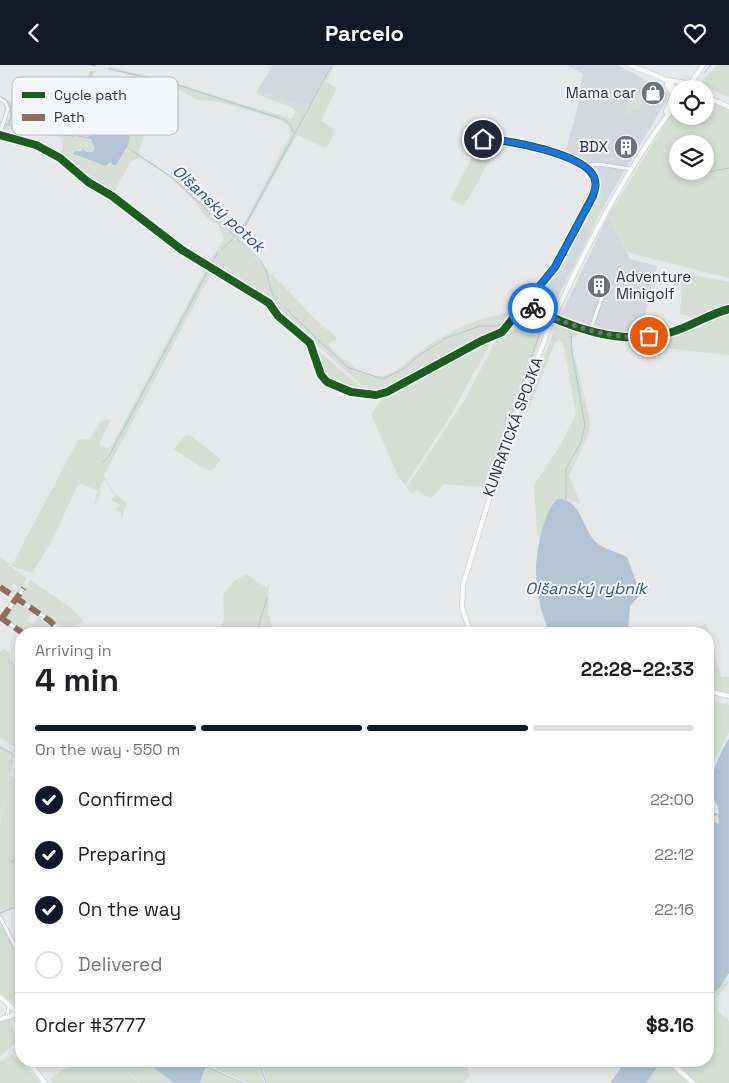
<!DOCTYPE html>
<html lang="en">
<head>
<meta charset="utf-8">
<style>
  :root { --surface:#fff; --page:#f2f2f2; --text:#202124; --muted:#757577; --line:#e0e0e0; --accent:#111827 }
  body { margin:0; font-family:"Space Grotesk",sans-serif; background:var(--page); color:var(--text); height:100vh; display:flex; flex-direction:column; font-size:19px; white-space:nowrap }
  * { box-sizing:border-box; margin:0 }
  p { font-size:16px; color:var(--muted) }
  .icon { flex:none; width:28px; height:28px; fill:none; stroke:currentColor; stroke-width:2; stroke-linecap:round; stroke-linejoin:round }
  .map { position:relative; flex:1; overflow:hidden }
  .side { position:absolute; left:15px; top:562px; width:699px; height:440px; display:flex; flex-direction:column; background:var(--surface); border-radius:20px; box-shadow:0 2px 8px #0003 }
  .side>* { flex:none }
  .controls { position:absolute; left:669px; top:15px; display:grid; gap:10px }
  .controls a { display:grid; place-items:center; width:45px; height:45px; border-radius:50%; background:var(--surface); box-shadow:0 2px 8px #0003; font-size:25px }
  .pin { position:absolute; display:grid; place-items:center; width:42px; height:42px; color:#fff; margin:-21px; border:2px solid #fff; border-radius:50%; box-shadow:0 1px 5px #0007 }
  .courier { position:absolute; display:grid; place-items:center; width:50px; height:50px; margin:-25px; border:4px solid #1a73e8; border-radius:50%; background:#fff; color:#222; box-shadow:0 1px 6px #0007 }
  .overview em { font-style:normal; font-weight:700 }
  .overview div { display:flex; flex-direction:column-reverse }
  .overview { display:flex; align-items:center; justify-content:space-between; height:85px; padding:0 20px }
  h1 { font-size:32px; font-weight:700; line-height:38px }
  .bar { display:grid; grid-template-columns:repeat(4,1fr); gap:8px 5px; align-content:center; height:60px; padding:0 20px }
  .bar i { height:6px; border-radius:4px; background:var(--line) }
  .bar .selected { background:var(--accent) }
  .bar p { grid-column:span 4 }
  .line { display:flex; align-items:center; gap:12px; padding:0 20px; border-top:1px solid var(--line) }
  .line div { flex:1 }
  ol { padding:0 20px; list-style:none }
  li { display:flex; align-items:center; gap:15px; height:55px }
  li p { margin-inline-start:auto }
  li .icon { padding:5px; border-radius:50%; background:var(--accent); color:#fff; stroke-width:4 }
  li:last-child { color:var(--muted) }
  li i { width:28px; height:28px; border:2px solid var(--line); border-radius:50% }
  header { display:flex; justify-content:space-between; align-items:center; height:65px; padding:0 20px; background:var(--accent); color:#fff; font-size:22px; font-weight:700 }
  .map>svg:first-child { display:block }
</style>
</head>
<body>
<header><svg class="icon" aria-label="back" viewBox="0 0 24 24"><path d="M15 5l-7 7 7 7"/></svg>Parcelo<svg class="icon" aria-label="heart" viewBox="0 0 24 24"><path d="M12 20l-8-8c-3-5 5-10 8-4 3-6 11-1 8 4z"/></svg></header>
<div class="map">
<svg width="729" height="1018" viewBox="0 0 729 1018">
  <rect width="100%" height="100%" fill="#e6e8ea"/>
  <!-- built -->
  <path fill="#d4d7dd" d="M 273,0 L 332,0 L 311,40 L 298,40 L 257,26 Z
    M 567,0 L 618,0 L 667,27 L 667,34 L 605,139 L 601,125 L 586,98 L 565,87 L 576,49 L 583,9 Z
    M 608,151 L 630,194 L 657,201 L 640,271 L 593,265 L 574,260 L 560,252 Z
    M 580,159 L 588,164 L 590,169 L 550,248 L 531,238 L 555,204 Z"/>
  <!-- green -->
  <path fill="#d6ded6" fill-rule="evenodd" d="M 332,0 L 335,0 L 326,17 L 337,23 L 321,56 L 333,63 C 335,71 331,75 327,81 L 323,82 L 298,70 L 295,73 L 244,165 L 241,177 C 263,202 289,225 311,250 C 319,259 330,265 337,274 L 328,279 C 337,293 365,313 382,311 C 397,310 410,292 423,284 C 447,268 474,254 503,249 C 509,248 514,242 519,243 L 498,268 L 481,274 L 386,326 L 372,326 L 363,321 L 304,268 L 282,254 L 270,237 L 208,198 L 207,200 L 217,207 L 213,206 L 202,225 L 104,410 L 114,428 L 127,438 L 121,454 L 121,448 L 116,444 L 120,440 L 111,434 L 115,431 L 105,415 L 100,420 L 100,431 L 93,441 L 98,426 L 82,419 L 77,421 L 53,474 L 32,508 L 7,499 L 27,513 L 16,530 L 18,521 L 13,519 L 11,523 L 16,526 L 14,528 L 0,519 L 0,492 L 12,500 L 78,375 L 90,374 L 101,356 L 111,354 L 99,379 L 107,383 L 112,380 L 207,202 L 173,181 L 59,96 L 36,83 L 0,74 L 0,71 C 21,78 40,82 59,94 C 78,105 94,124 115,133 L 89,116 L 61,93 L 34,78 L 60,91 L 63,81 L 61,72 L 12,64 L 4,65 L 3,68 L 9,73 L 0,69 L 10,51 L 9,40 L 0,30 L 10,37 L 16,59 L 59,67 L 90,6 L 96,6 L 72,57 L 133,61 L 140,63 L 144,69 L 139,87 L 140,92 L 130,97 L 113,129 L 183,184 L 208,197 L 224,175 L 218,160 L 208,154 L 194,136 L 171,113 L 143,94 L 147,94 L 186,123 L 229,166 L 238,170 L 290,71 L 288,60 L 277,54 L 216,36 L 197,35 L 171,20 L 107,4 L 110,2 L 175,18 L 291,54 L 296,47 L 293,43 L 257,29 L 257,26 L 298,40 L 311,40 ZM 96,63 L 114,64 L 129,70 L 127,82 L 132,85 L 130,87 L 126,84 L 116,100 L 111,97 L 109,101 L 78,92 L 74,86 L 84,84 L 91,88 L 96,86 L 93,76 L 85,72 L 91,71 L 91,64 Z
    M 717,0 L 729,0 L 729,32 L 705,22 L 701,18 Z
    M 632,25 L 643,30 L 644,36 L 639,46 L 634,45 L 624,50 Z
    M 705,34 L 729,44 L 729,213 L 626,187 L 608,151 L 677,40 L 678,51 L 705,51 ZM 678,79 L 705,79 L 705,106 L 678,106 Z
    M 480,78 L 498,81 L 464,141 L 450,134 Z
    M 597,121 L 601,125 L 605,139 L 590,169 L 588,164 L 580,159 L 595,131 Z
    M 687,209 L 729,217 L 729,243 L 690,258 L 691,251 L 680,249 L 682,218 Z
    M 729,246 L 729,290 L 663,283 L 661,273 L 681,267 Z
    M 528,256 L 544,266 L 513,342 L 484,422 L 443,419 L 431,434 L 416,425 L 412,429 L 407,422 L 466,333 L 497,273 L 504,272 Z
    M 557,257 L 583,269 L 570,273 L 591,359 L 589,368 L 569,411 L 581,439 L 566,434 L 556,435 L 546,452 L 541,476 L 537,469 L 534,420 L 558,384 L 576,349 L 563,278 L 559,275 L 555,278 L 528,346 L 529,335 Z
    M 291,261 L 293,261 C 316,280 351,322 378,329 L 341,324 L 328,316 L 319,303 L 311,278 Z
    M 492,275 L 449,353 L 405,420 L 398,411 L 371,349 L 385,330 L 477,280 Z
    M 190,370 L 219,393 L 220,396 L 211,407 L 198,400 L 174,384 L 185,371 Z
    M 247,509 L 267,523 L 269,516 L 268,548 L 274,569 L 217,569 L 224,554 L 223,530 L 235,515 Z
    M 31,515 L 73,545 L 83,556 L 67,568 L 57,558 L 19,532 Z
    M 16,537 L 32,548 L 24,559 L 28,556 L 33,559 L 38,552 L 59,569 L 27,569 L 5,553 Z
    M 706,559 L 721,612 L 729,612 L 729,628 L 708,624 L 708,569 L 677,569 Z
    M 4,584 L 11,589 L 9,593 L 21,606 L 21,675 L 17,683 L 0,673 L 0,587 Z
    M 708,634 L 729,640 L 729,667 L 710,704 L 708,730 Z
    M 0,681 L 14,691 L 0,754 Z
    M 9,710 L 21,715 L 21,839 L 0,850 L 0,758 Z
    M 0,857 L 18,891 L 16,892 L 18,892 L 21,897 L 21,930 L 16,933 L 19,939 L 16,941 L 0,928 Z
    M 724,915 L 729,917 L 715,935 L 717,935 L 718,947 L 729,956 L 729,1018 L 697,1018 L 674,996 L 708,996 L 708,919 L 714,925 Z
    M 10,954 L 17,977 L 0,991 L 0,956 Z
    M 19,987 L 21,996 L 40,1018 L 0,1018 L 0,997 L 13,989 L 14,993 L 18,991 L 17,988 Z
    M 75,996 L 152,996 L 153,1002 L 174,1018 L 139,1018 L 124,1002 L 138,1018 L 53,1018 L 50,1014 Z
    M 208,996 L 259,996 L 264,1018 L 249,1018 L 207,1001 Z
    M 261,996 L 466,996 L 470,1012 L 463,1018 L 267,1018 Z
    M 656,996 L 666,996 L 688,1018 L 646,1018 L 656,1001 Z
    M 207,1004 L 241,1018 L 200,1018 Z"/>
  <!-- water -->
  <path fill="#b4c4d5" d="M 104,63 L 123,66 L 130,72 L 127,82 L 116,100 L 112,100 L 111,97 L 106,101 L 73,89 L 74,86 L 81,86 L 83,84 L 87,87 L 93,87 L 95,83 L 91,74 L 71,70 L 88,72 L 92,70 L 91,64 Z
    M 558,434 C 582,433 582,467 598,479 C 606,484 618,488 627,492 L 639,525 L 638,532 L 630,541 L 628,569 L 550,569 C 542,551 536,527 536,507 C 536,488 543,445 558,434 Z
    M 729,674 L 729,908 L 720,922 L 711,930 L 711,923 L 708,919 L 708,875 L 711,866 L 708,858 L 708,754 L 719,759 L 718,750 L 711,752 L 708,750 L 714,744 L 714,748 L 719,749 C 719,739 713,736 711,727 C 709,714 721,684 729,674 Z
    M 152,996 L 208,996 L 200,1018 L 174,1018 L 153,1002 Z
    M 626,996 L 656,996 L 656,1004 L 646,1018 L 610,1018 Z"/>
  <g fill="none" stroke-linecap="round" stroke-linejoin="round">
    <!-- stream -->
    <path stroke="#b4c4d5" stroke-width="1" d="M 91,0 L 95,1
      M 109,4 L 172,18 L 285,55 L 290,59 L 294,68
      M 704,8 L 711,0
      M 2,32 L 10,38 L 11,51 L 9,59
      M 0,57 L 1,58
      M 5,59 L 39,67 L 73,71
      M 65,62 L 75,47 L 77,35 L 82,30 L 92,7
      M 126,82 L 173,113 L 259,194 C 273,211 265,225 280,239
      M 687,111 L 729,103
      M 240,170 L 332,0
      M 221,185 L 235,172
      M 285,243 L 347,302 L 383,314 L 405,303 L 417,292 L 446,273 L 480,261 L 497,261 L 505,258
      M 553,256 L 568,264 L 571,269 L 572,288 L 585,360 L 581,377 L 566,404 L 566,434
      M 511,260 L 537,250 L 550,255
      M 507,361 L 545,253
      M 103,397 L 109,391 L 218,187
      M 256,569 L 267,533
      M 0,682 L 13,689
      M 18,692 L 21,693
      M 16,712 L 21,714
      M 11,797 L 21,793
      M 0,848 L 21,840
      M 708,926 L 712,921
      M 259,996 L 266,1018
      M 206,1002 L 243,1018"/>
    <!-- street casing -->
    <g stroke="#c4c6c8" stroke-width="4.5">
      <path id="street" d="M 0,34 L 5,37 L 8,44 L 0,68
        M 483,74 C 507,74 584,89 594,112 C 597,119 595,125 593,131 L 555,202 L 525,238 C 567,263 623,282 672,267 C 692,261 709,249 729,244
        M 585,100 L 598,99 L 631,104
        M 590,266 L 602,232
        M 0,522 L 50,556 L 63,569
        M 2,553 L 24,523
        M 2,553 L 24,569
        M 20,841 L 21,843
        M 0,852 L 21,893
        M 7,951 L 9,941"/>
    </g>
    <!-- secondary casing -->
    <g stroke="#c4c6c8" stroke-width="5.5">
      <path id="secondary" d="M 629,0 C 644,6 670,12 678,28
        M 667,15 L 686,18 L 690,24
        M 689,21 L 703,0
        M 705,31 L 729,42
        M 666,47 L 673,29 L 667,20
        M 556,248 C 590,174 628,101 678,36
        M 471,569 L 462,543 L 463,520 L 509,369 L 551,258
        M 708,626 L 729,631
        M 0,932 L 16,946
        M 14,949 L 21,944
        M 0,954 L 14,950
        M 19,957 L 21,982
        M 28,996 L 45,1018
        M 669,996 L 693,1018"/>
    </g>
    <!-- street -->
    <use href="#street" stroke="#f5f6f7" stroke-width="3"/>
    <!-- secondary -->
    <use href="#secondary" stroke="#f8f8f8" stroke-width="4.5"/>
    <!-- secondary-bridge casing -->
    <g stroke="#c4c6c8" stroke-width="5.5" stroke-linecap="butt">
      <path id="secondary-bridge" d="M 551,258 L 556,248"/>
    </g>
    <!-- secondary-bridge -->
    <use href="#secondary-bridge" stroke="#f8f8f8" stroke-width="4.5"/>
    <!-- quiet -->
    <path stroke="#8d6e63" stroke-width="6" stroke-dasharray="12 6" stroke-linecap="butt" d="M 0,522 L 50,556 L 63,569
      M 0,552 L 24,569
      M 2,553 L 24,523"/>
    <!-- cycleway casing -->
    <g stroke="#f4f6f9" stroke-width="11">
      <path id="cycleway" d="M 0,70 L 36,80 L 60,93 L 88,117 L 112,131 L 182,185 L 269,238 L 278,251 L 310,278 L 321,310 L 327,317 L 351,327 L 376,330 L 387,327 L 481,276 L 502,267 L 555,202 L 593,131 C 595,125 597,119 594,112 C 584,89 507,74 483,74
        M 525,238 C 567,263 623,282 672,267 C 692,261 709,249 729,244"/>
    </g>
    <!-- cycleway -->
    <use href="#cycleway" stroke="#1b5e20" stroke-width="8"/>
  </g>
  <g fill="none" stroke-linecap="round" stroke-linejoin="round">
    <!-- done -->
    <path stroke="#6c737f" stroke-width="5" stroke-dasharray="0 9" d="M 533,243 C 570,261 608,275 649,271"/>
    <!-- route -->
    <path stroke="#1a73e8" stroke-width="6" d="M 483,74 C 507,74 584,89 594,112 C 597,119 595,124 593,131 L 555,202 L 525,238 L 533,243"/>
  </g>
  <!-- icons -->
  <defs>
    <g id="shop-disc" transform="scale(1.25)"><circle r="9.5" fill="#6c737f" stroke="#f4f6f9"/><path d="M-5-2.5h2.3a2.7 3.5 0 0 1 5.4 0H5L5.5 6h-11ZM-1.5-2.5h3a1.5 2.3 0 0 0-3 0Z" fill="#fff"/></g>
    <g id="building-disc" transform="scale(1.25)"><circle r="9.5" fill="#6c737f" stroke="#f4f6f9"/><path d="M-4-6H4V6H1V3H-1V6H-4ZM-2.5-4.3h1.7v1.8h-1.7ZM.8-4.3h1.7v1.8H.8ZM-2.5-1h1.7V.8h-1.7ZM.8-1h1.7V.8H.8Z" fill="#fff"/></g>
  </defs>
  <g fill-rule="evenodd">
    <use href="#shop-disc" x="653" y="28"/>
    <use href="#building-disc" x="626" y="82"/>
    <use href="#building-disc" x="599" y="221"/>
  </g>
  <g text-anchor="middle" stroke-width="4" stroke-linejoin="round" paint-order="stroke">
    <!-- poi labels -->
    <g font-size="15" fill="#2b3445" stroke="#f4f6f9" text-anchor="end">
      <text x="636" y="33">Mama car</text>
      <text x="608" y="87">BDX</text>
      <text x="616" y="217" text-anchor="start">Adventure<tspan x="616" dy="17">Minigolf</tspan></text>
    </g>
    <!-- street labels -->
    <g font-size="15" fill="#2b3445" stroke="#f4f6f9">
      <text transform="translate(513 362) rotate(-70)" y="5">KUNRATICKÁ SPOJKA</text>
    </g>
    <!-- water labels -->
    <g font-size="16" font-style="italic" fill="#34527a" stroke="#f4f6f9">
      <text transform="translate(219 143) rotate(43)" y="6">Olšanský potok</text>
      <text x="586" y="529">Olšanský rybník</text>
    </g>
  </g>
  <!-- legend -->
  <rect x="12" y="12" width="166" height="58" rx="8" fill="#f4f6f9" stroke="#b8bcc3" stroke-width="1"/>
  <rect x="22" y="27" width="23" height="6" fill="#1b5e20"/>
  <rect x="22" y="49" width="23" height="7" fill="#8d6e63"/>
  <g font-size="14" fill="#2b3445">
    <text x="54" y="35">Cycle path</text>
    <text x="54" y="57">Path</text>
  </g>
</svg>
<div class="controls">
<a><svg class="icon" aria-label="locate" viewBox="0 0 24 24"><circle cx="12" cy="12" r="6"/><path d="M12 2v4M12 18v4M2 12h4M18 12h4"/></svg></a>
<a><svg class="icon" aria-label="layers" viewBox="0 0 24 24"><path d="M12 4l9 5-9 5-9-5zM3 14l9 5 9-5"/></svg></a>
</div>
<div class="pin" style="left:649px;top:271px;background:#ea580c"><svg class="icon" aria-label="bag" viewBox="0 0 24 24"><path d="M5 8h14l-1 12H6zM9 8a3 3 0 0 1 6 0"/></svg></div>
<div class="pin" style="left:483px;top:74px;background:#1f2937"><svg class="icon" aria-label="home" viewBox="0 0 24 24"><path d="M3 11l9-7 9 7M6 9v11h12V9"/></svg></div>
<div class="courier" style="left:533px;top:243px"><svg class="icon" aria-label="bike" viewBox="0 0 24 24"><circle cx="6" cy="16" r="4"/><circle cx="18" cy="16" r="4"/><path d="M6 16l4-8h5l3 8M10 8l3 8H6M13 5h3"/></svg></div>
<section class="side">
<div class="overview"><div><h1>4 min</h1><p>Arriving in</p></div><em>22:28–22:33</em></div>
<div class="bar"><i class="selected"></i><i class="selected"></i><i class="selected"></i><i></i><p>On the way · 550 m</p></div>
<ol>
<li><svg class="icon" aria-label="check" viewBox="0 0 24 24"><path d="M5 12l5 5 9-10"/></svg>Confirmed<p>22:00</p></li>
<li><svg class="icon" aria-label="check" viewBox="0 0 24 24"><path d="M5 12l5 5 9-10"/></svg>Preparing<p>22:12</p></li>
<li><svg class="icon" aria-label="check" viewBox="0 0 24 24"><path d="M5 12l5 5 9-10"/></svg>On the way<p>22:16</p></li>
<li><i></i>Delivered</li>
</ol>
<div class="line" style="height:65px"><div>Order #3777</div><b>$8.16</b></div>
</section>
</div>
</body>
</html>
